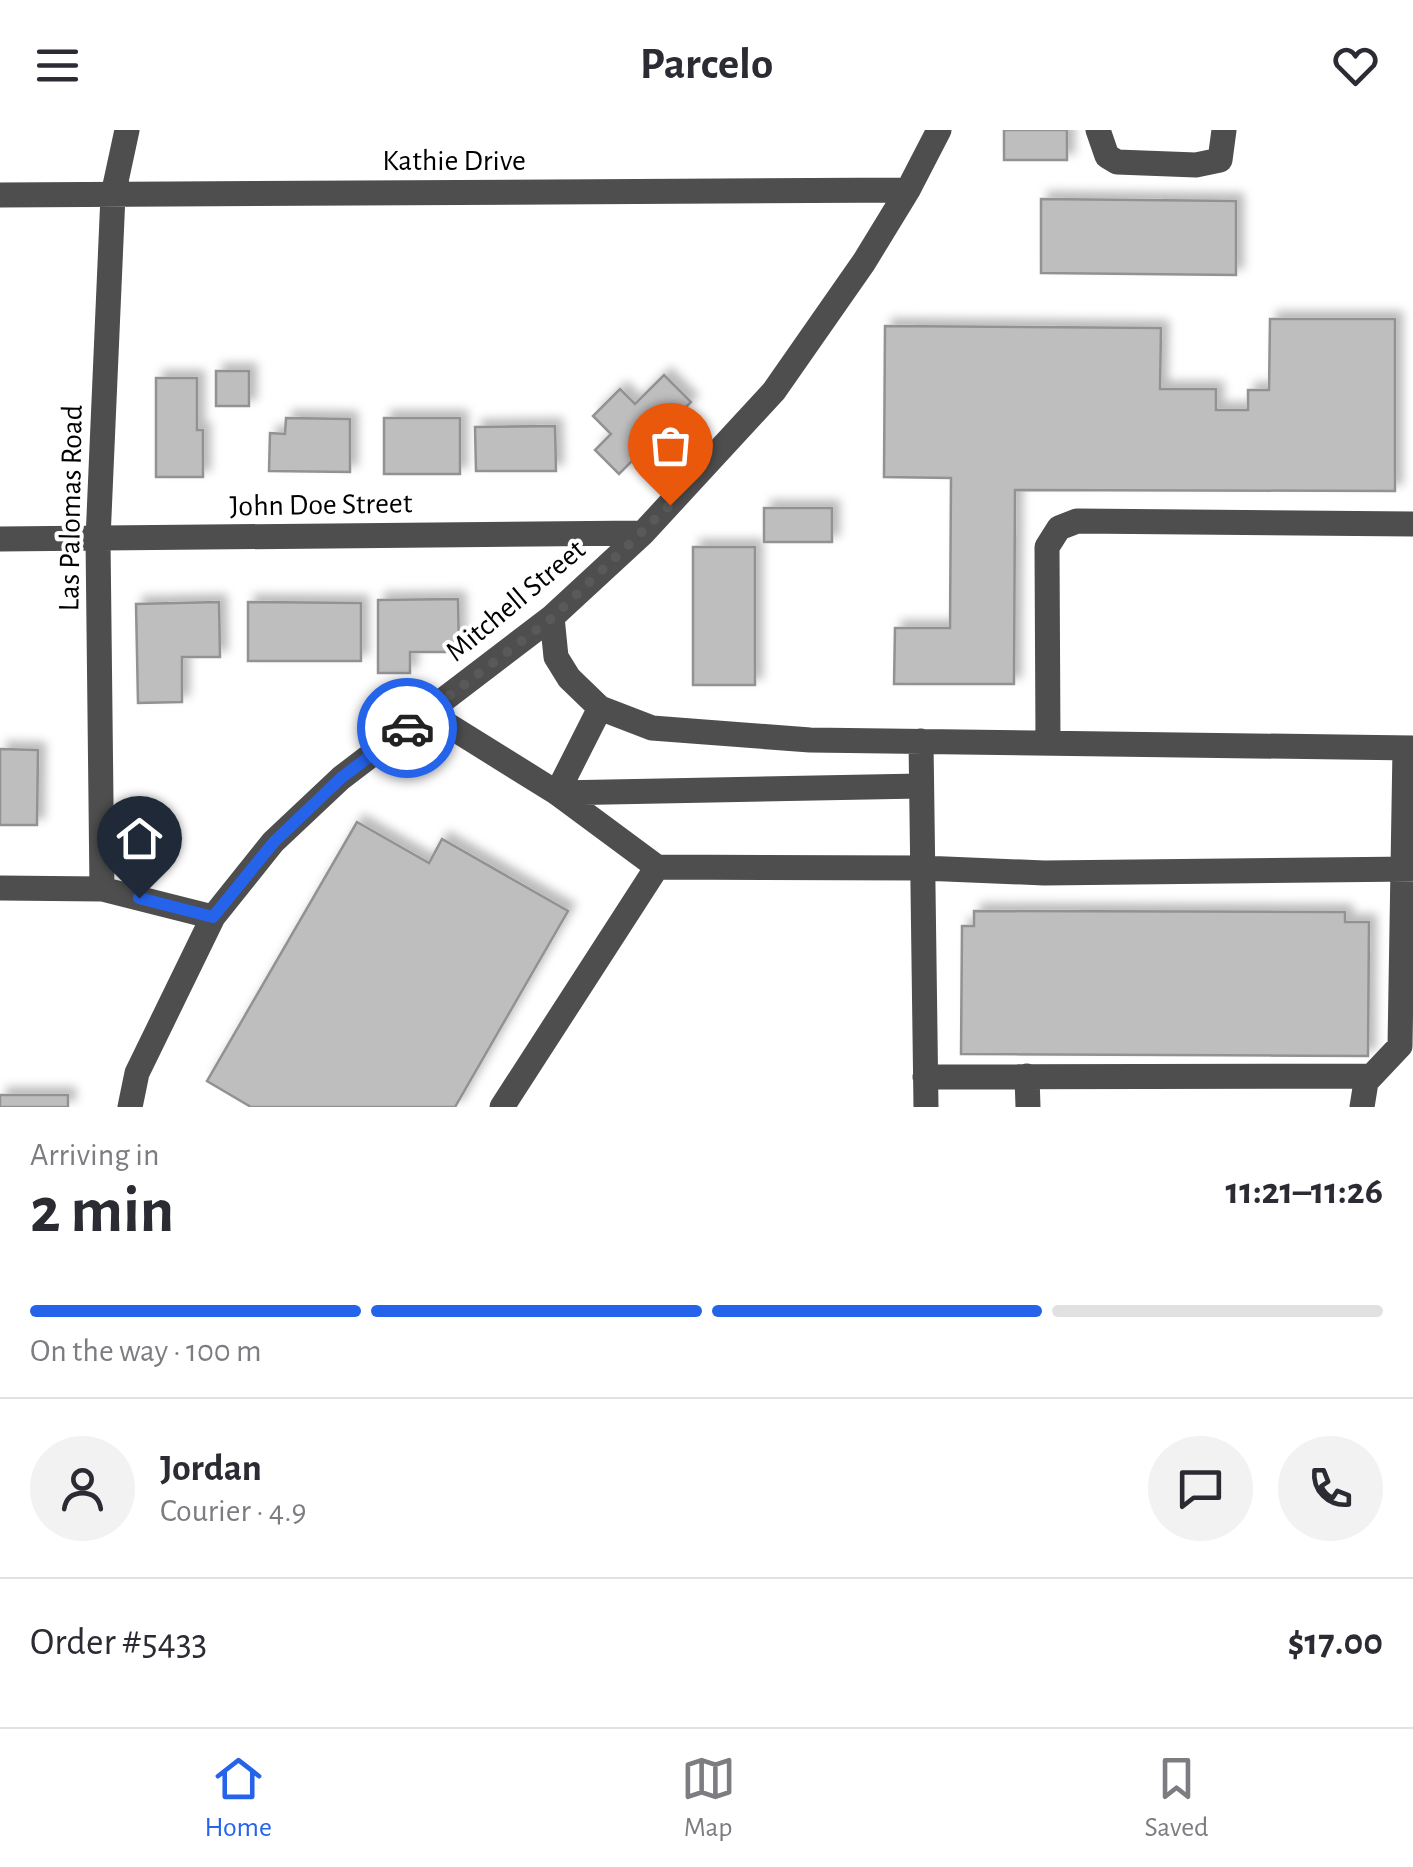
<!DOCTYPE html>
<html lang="en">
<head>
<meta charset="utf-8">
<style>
  :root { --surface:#fff; --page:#f2f2f3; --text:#2b2b33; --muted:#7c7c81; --line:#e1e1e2; --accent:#2563eb }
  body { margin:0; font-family:"Alegreya Sans",sans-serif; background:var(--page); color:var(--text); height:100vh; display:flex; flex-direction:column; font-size:38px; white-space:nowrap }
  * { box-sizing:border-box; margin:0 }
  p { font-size:32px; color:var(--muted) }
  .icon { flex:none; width:55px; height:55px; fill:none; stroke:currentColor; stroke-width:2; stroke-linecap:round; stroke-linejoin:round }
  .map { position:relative; height:977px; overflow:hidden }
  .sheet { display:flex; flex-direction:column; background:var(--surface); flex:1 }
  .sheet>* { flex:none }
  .pin { position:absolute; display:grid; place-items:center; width:85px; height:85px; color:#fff; margin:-102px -42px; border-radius:50% 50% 50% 0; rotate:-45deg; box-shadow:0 0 10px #0007 }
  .pin .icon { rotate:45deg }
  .courier { position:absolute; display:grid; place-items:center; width:100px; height:100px; margin:-50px; border:8px solid #2563eb; border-radius:50%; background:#fff; color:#222; box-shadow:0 2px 12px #0007 }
  .summary em { font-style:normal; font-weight:700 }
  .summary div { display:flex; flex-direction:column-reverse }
  .summary { display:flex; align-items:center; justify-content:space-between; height:170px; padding:0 30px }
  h1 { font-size:65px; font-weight:700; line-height:75px }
  .bar { display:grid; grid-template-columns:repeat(4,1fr); gap:15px 10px; align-content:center; height:120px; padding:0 30px }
  .bar i { height:12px; border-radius:8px; background:var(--line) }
  .bar .active { background:var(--accent) }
  .bar p { grid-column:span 4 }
  .line { display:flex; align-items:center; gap:25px; padding:0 30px; border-top:2px solid var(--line) }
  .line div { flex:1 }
  .round { display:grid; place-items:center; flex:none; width:105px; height:105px; border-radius:52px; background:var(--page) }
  header { display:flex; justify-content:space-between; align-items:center; height:130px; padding:0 30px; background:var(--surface); font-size:45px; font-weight:700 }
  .tab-bar { display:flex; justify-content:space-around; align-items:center; height:140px; border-top:2px solid var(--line); background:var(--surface); font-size:28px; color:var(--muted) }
  .tab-bar a { display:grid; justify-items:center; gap:5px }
  .tab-bar .active { color:var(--accent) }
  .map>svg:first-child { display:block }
</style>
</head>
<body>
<header><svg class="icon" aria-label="menu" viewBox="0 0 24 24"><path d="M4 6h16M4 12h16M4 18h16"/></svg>Parcelo<svg class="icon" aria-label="heart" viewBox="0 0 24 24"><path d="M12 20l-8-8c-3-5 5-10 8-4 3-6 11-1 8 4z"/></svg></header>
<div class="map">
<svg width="1413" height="977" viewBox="0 0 1413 977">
  <defs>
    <filter id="shadow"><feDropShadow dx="7" dy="-7" stdDeviation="5" flood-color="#0004"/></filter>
  </defs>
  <rect width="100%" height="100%" fill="#fff"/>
  <!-- building -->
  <path fill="#bebebe" stroke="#929292" stroke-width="2.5" filter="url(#shadow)" d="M 1004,0 L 1067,0 L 1067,30 L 1004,30 Z
    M 1041,69 L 1236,71 L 1236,145 L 1041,143 Z
    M 1270,189 L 1395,189 L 1395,361 L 1015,360 L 1014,554 L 894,554 L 895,498 L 950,498 L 951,348 L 884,347 L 885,196 L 1161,198 L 1160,259 L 1216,259 L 1216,280 L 1248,280 L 1248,260 L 1269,260 Z
    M 216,241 L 249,241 L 249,276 L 216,276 Z
    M 664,245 L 691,272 L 619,344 L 595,320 L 611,304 L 593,286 L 620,259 L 635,274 Z
    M 156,248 L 197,248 L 197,300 L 203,300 L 203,347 L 156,347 Z
    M 286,288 L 350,289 L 350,342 L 269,341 L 270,303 L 285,304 Z
    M 384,288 L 460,288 L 460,344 L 384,344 Z
    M 555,296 L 556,341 L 476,341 L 475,297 Z
    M 764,378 L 832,378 L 832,412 L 764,412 Z
    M 693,417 L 755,417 L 755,555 L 693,555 Z
    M 458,469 L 459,522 L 410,522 L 410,543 L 378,543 L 378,470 Z
    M 219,472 L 220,527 L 182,527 L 182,572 L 138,573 L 136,474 Z
    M 248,472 L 361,473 L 361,531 L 248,531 Z
    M 0,619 L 38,620 L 37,695 L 0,695 Z
    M 357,692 L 429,733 L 442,709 L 568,781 L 455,977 L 251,977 L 207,951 Z
    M 974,781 L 1345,782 L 1345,792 L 1369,792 L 1368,926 L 961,924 L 962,796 L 974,796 Z
    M 0,965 L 68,965 L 68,977 L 0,977 Z"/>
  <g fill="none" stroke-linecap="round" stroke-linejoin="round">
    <!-- minor -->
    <path stroke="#4e4e4e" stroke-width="25" d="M 1098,0 L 1107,26 L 1117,32 L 1196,35 L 1220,30 L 1224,0
      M 0,65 L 908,60
      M 0,409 L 643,403
      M 552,487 L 556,527 L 569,548 L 600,578 L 652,598 L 810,610 L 1413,618
      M 600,578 L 557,663 L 921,656
      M 427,582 L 557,663 L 657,737 L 922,738 L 1044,743 L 1413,739
      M 921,611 L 926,977
      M 1048,613 L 1047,417 L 1059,398 L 1077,391 L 1413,394
      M 0,758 L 102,759 L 213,787
      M 102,759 L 98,409 L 113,65 L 127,0
      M 1027,946 L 1028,977
      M 925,947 L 1371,946
      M 130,977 L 137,943 L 213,787 L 273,712 L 341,648 L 552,487 L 643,403 L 774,261 L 864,132 L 908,60 L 939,0
      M 502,977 L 657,737
      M 1362,977 L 1366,952 L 1400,916 L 1405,618"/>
  </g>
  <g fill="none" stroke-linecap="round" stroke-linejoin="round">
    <!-- done -->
    <path stroke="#595959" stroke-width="10" stroke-dasharray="0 18" d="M 407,598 L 552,488 L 670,375"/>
    <!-- route -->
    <path stroke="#2563eb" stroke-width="12" d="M 139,768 L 213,787 L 274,712 L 341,648 L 407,598"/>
  </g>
  <g text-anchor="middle" stroke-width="8" stroke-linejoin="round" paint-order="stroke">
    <!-- street labels -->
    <g font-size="30" fill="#000" stroke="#fff">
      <text x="454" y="40">Kathie Drive</text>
      <text transform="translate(321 374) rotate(-1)" y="10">John Doe Street</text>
      <text transform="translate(70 378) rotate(-89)" y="10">Las Palomas Road</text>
      <text transform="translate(515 470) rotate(-40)" y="10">Mitchell Street</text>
    </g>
  </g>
</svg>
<div class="pin" style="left:670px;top:375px;background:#ea580c"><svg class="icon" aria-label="bag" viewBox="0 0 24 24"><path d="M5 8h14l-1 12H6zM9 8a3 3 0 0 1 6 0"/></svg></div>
<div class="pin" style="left:139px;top:768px;background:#1f2937"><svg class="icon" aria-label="home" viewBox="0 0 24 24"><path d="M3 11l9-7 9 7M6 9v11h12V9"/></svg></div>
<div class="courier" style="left:407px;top:598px"><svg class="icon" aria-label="car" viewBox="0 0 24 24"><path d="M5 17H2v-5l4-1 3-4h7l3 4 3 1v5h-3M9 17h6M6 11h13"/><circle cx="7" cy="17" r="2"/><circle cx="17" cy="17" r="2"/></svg></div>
</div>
<section class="sheet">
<div class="summary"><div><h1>2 min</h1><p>Arriving in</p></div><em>11:21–11:26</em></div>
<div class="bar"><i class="active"></i><i class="active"></i><i class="active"></i><i></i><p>On the way · 100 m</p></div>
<div class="line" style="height:180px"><a class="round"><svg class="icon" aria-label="person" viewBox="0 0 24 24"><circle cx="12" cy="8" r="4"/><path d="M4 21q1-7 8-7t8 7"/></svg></a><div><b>Jordan</b><p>Courier · 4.9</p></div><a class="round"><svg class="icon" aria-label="chat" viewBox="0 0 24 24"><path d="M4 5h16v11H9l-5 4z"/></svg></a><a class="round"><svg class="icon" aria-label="phone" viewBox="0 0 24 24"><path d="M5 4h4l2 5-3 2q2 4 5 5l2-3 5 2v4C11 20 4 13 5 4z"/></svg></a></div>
<div class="line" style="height:130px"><div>Order #5433</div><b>$17.00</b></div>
</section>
<nav class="tab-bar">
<a class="active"><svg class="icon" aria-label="home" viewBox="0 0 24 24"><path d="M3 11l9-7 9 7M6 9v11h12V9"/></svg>Home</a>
<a><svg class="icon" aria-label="map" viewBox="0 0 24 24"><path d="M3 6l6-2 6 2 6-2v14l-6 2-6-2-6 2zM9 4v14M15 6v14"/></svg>Map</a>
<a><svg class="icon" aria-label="saved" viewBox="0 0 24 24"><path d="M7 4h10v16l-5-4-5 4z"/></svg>Saved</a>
</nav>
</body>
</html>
